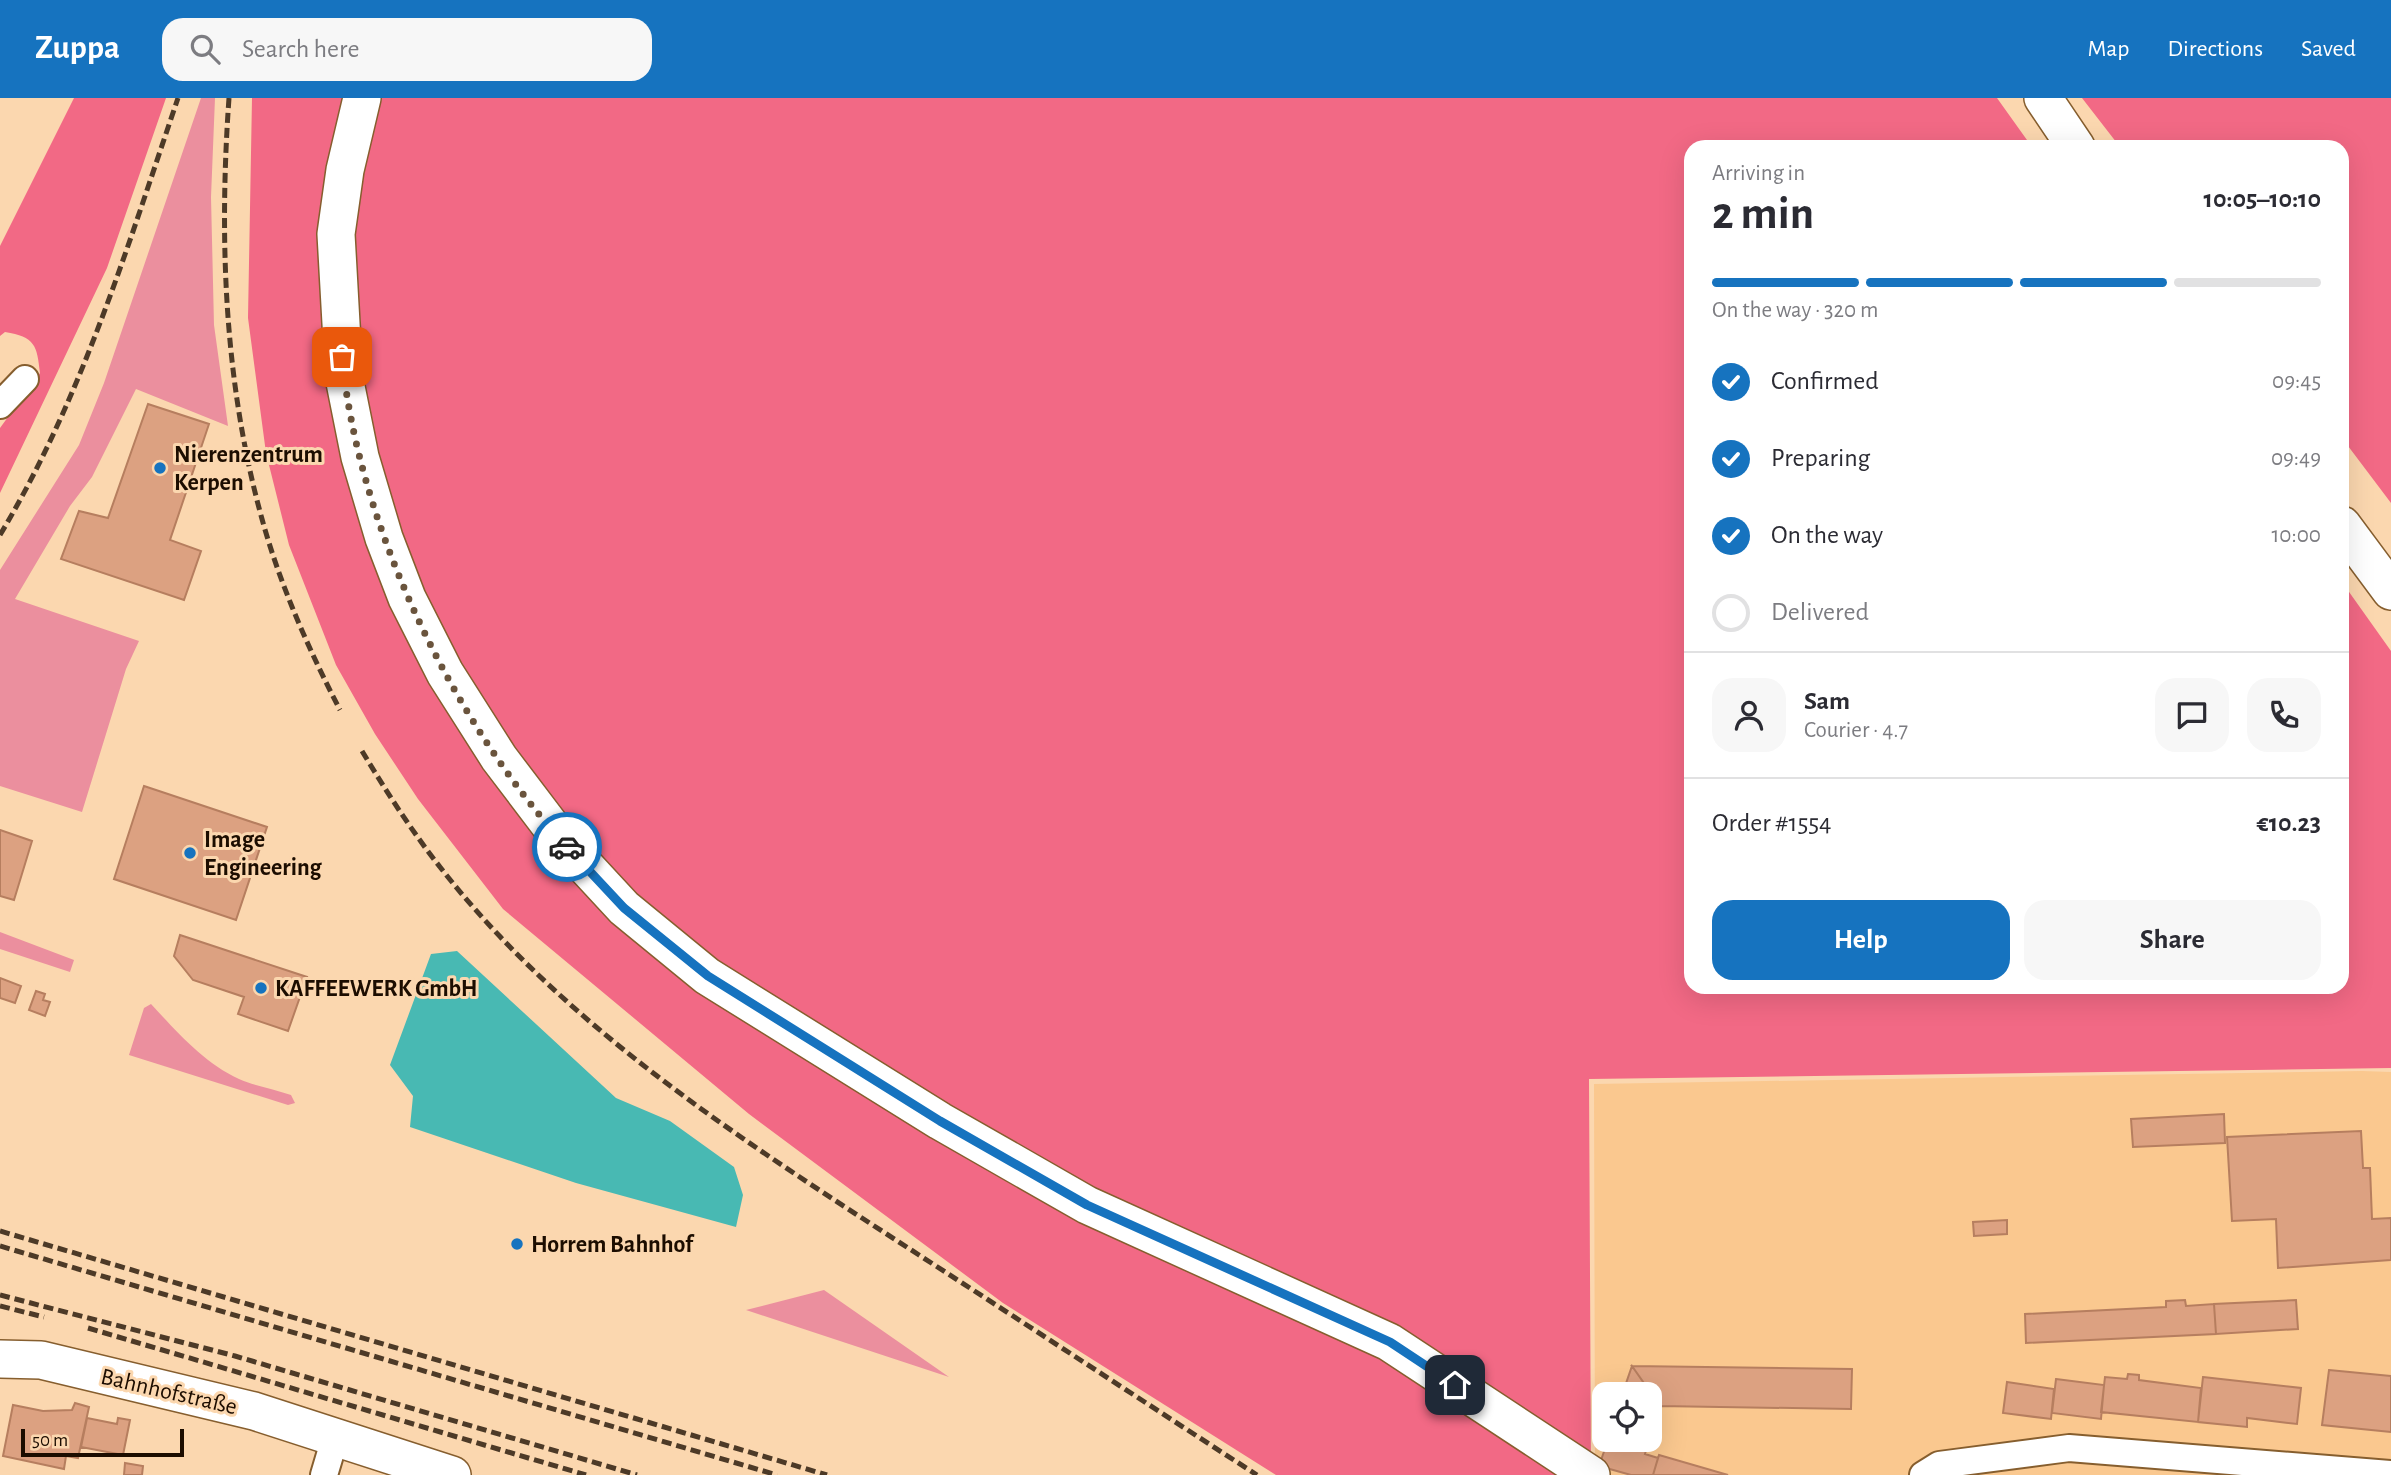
<!DOCTYPE html>
<html lang="en">
<head>
<meta charset="utf-8">
<style>
  :root { --surface:#fff; --page:#f7f7f7; --text:#2b2b33; --muted:#7c7c81; --line:#e1e1e2; --accent:#1673bf }
  body { margin:0; font-family:"Alegreya Sans",sans-serif; background:var(--page); color:var(--text); height:100vh; display:flex; flex-direction:column; font-size:26px; white-space:nowrap }
  * { box-sizing:border-box; margin:0 }
  p { font-size:23px; color:var(--muted) }
  .icon { flex:none; width:38px; height:38px; fill:none; stroke:currentColor; stroke-width:2; stroke-linecap:round; stroke-linejoin:round }
  .map { position:relative; flex:1; overflow:hidden }
  .details { position:absolute; left:1684px; top:42px; width:665px; height:854px; display:flex; flex-direction:column; background:var(--surface); border-radius:21px; box-shadow:0 7px 28px #0002 }
  .details>* { flex:none }
  .buttons { position:absolute; left:1592px; top:1284px; display:grid; gap:14px }
  .buttons a { display:grid; place-items:center; width:70px; height:70px; border-radius:14px; background:var(--surface); box-shadow:0 7px 28px #0002; font-size:35px }
  .scale { position:absolute; left:21px; bottom:18px; width:163px; box-sizing:border-box; padding-left:7px; border:4px solid #1c0d00; border-top:0; font-size:19px; line-height:24px; white-space:nowrap; color:#1c0d00; -webkit-text-stroke:5px #fbd7af; paint-order:stroke }
  .pin { position:absolute; display:grid; place-items:center; width:60px; height:60px; color:#fff; margin:-30px; border-radius:14px; box-shadow:0 4px 10px #0006 }
  .courier { position:absolute; display:grid; place-items:center; width:70px; height:70px; margin:-35px; border:5px solid #1673bf; border-radius:50%; background:#fff; color:#222; box-shadow:0 2px 9px #0007 }
  .overview em { font-style:normal; font-weight:600 }
  .overview div { display:flex; flex-direction:column-reverse }
  .overview { display:flex; align-items:center; justify-content:space-between; height:119px; padding:0 28px }
  h1 { font-size:46px; font-weight:600; line-height:52px }
  .bar { display:grid; grid-template-columns:repeat(4,1fr); gap:10px 7px; align-content:center; height:84px; padding:0 28px }
  .bar i { height:9px; border-radius:5px; background:var(--line) }
  .bar .selected { background:var(--accent) }
  .bar p { grid-column:span 4 }
  .line { display:flex; align-items:center; gap:18px; padding:0 28px; border-top:2px solid var(--line) }
  .line div { flex:1 }
  .round { display:grid; place-items:center; flex:none; width:74px; height:74px; border-radius:21px; background:var(--page) }
  ol { padding:0 28px; list-style:none }
  li { display:flex; align-items:center; gap:21px; height:77px }
  li p { margin-inline-start:auto }
  li .icon { padding:7px; border-radius:50%; background:var(--accent); color:#fff; stroke-width:4 }
  li:last-child { color:var(--muted) }
  li i { width:38px; height:38px; border:4px solid var(--line); border-radius:50% }
  .cta { display:flex; gap:14px; margin-top:auto; padding:14px 28px }
  .cta a { flex:1; height:80px; border-radius:21px; background:var(--accent); color:#fff; font-size:28px; font-weight:600; line-height:80px; text-align:center }
  .cta a+a { background:var(--page); color:var(--text) }
  header { display:flex; align-items:center; gap:42px; box-sizing:border-box; height:98px; padding:0 35px; background:var(--accent); color:#fff }
  header strong { font-size:33px }
  nav { display:flex; gap:38px; margin-inline-start:auto; font-size:24px }
  .search { width:490px; height:63px; background:var(--page); display:flex; align-items:center; gap:18px; box-sizing:border-box; padding:0 24px; border-radius:21px; color:var(--muted); font-size:26px }
  .map>svg:first-child { display:block }
</style>
</head>
<body>
<header>
<strong>Zuppa</strong>
<div class="search"><svg class="icon" aria-label="search" viewBox="0 0 24 24"><circle cx="10" cy="10" r="6"/><path d="M15 15l6 6"/></svg>Search here</div>
<nav><a>Map</a><a>Directions</a><a>Saved</a></nav>
</header>
<div class="map">
<svg width="2391" height="1377" viewBox="0 0 2391 1377">
  <rect width="100%" height="100%" fill="#fbd7af"/>
  <!-- built -->
  <path fill="#fac88f" fill-rule="evenodd" d="M 2362,973 L 2391,974 L 2391,1377 L 1605,1377 L 1595,1370 L 1594,986 ZM 1605,1297 L 1650,1297 L 1650,1342 L 1605,1342 Z"/>
  <!-- green -->
  <path fill="#eb8f9e" d="M 201,0 L 215,0 L 211,99 L 214,227 L 228,328 L 136,291 L 92,379 L 70,408 L 15,501 L 139,543 L 126,571 L 82,714 L 0,688 L 0,472 L 79,347 L 104,285 Z
    M 0,834 L 74,862 L 70,874 L 0,851 Z
    M 151,906 C 177,934 204,965 239,981 C 255,988 274,991 291,997 L 295,1005 L 288,1007 L 129,957 L 144,910 Z
    M 824,1192 L 949,1279 L 746,1212 Z"/>
  <!-- forest -->
  <path fill="#f26985" d="M 74,0 L 166,0 L 107,170 L 0,395 L 0,330 L 40,275 C 37,247 35,239 5,234 L 0,238 L 0,148 Z
    M 252,0 L 1997,0 L 2032,49 L 1690,49 L 1690,889 L 2342,889 L 2342,484 L 2391,553 L 2391,970 L 1589,981 L 1591,1371 L 1595,1377 L 1276,1377 L 1003,1205 L 749,1016 L 503,811 L 418,701 L 375,636 L 336,567 L 289,447 L 266,355 L 248,220 Z
    M 2082,0 L 2391,0 L 2391,405 L 2342,340 L 2342,49 L 2120,49 Z"/>
  <!-- water -->
  <path fill="#48b9b3" d="M 457,853 L 616,1000 L 670,1023 L 734,1069 L 743,1097 L 736,1129 L 576,1085 L 410,1029 L 413,998 L 390,967 L 431,856 Z"/>
  <!-- building -->
  <path fill="#dca181" stroke="#b67e5f" stroke-width="2" d="M 148,306 L 209,326 L 170,442 L 201,453 L 184,502 L 61,461 L 79,413 L 108,420 Z
    M 144,688 L 267,729 L 236,822 L 114,781 Z
    M 0,732 L 32,743 L 14,802 L 0,798 Z
    M 180,837 L 307,879 L 288,933 L 238,916 L 244,899 L 193,882 L 174,858 Z
    M 0,880 L 21,888 L 15,905 L 0,900 Z
    M 36,893 L 45,896 L 43,902 L 50,904 L 45,918 L 29,912 Z
    M 2224,1016 L 2225,1045 L 2133,1049 L 2131,1021 Z
    M 2361,1033 L 2363,1070 L 2370,1070 L 2372,1121 L 2391,1120 L 2391,1162 L 2278,1170 L 2276,1121 L 2232,1123 L 2227,1039 Z
    M 2007,1122 L 2007,1136 L 1974,1138 L 1973,1124 Z
    M 2185,1202 L 2186,1208 L 2214,1206 L 2216,1236 L 2026,1245 L 2025,1216 L 2166,1209 L 2166,1203 Z
    M 2296,1202 L 2298,1231 L 2216,1236 L 2214,1206 Z
    M 1632,1268 L 1852,1271 L 1851,1311 L 1660,1308 Z
    M 1632,1268 L 1660,1308 L 1650,1339 L 1650,1297 L 1622,1297 Z
    M 2329,1272 L 2391,1278 L 2391,1334 L 2322,1327 Z
    M 2128,1276 L 2139,1277 L 2139,1282 L 2201,1290 L 2198,1324 L 2101,1314 L 2105,1279 L 2127,1281 Z
    M 2203,1279 L 2301,1290 L 2297,1326 L 2247,1320 L 2247,1329 L 2198,1324 Z
    M 2056,1281 L 2104,1287 L 2101,1321 L 2052,1315 Z
    M 2007,1284 L 2054,1291 L 2051,1321 L 2003,1315 Z
    M 75,1305 L 89,1309 L 78,1360 L 66,1358 L 64,1371 L 3,1358 L 13,1307 L 43,1313 L 72,1312 Z
    M 87,1320 L 117,1326 L 118,1320 L 130,1322 L 123,1357 L 81,1349 Z
    M 1608,1342 L 1649,1342 L 1645,1356 L 1658,1360 L 1653,1377 L 1631,1377 L 1599,1368 Z
    M 1659,1357 L 1728,1377 L 1653,1377 Z
    M 125,1365 L 143,1368 L 142,1377 L 124,1377 Z"/>
  <g fill="none" stroke-linecap="round" stroke-linejoin="round">
    <!-- street casing -->
    <g stroke="#865e2e" stroke-width="30">
      <path id="street" d="M 0,307 L 25,281
        M 324,1377 L 335,1340
        M 1923,1377 L 1939,1367 L 2069,1350 L 2391,1376"/>
    </g>
    <!-- secondary casing -->
    <g stroke="#865e2e" stroke-width="40">
      <path id="secondary" d="M 362,0 L 345,72 L 336,136 L 344,279 L 360,359 L 384,440 L 407,500 L 445,575 L 499,660 L 562,743 L 624,810 L 707,878 L 940,1023 L 1087,1107 L 1389,1244 L 1591,1377
        M 2043,0 L 2076,49
        M 2342,427 L 2391,493
        M 0,1261 L 41,1262 L 254,1313 L 452,1377"/>
    </g>
    <!-- street -->
    <use href="#street" stroke="#fff" stroke-width="26"/>
    <!-- secondary -->
    <use href="#secondary" stroke="#fff" stroke-width="37"/>
    <!-- rail -->
    <path stroke="#4d3a27" stroke-width="5" stroke-dasharray="10 5" stroke-linecap="butt" d="M 229,0 C 219,140 224,284 262,421 C 280,487 309,552 340,612
      M 0,437 C 82,300 127,150 178,0
      M 362,653 C 386,693 411,732 440,769 C 567,932 748,1046 919,1157 C 1032,1230 1144,1304 1257,1377
      M 0,1133 L 827,1377
      M 0,1148 L 777,1377
      M 0,1197 L 235,1258 L 637,1377
      M 0,1208 L 44,1219
      M 88,1230 L 586,1377"/>
  </g>
  <g fill="none" stroke-linecap="round" stroke-linejoin="round">
    <!-- done -->
    <path stroke="#6a543d" stroke-width="7" stroke-dasharray="0 12.6" d="M 342,259 C 358,428 453,624 567,749"/>
    <!-- route -->
    <path stroke="#1673bf" stroke-width="9" d="M 567,749 L 624,810 L 708,878 L 940,1023 L 1087,1107 L 1390,1244 L 1455,1287"/>
  </g>
  <!-- markers -->
  <g fill="#1673bf" stroke="#fbd7af" stroke-width="2.5">
    <circle cx="160" cy="370" r="7"/>
    <circle cx="190" cy="755" r="7"/>
    <circle cx="261" cy="890" r="7"/>
    <circle cx="517" cy="1146" r="7"/>
  </g>
  <g text-anchor="middle" stroke-width="6" stroke-linejoin="round" paint-order="stroke">
    <!-- poi labels -->
    <g font-size="24" font-weight="bold" fill="#1c0d00" stroke="#fbd7af" text-anchor="start">
      <text x="174" y="364">Nierenzentrum<tspan x="174" dy="28">Kerpen</tspan></text>
      <text x="204" y="749">Image<tspan x="204" dy="28">Engineering</tspan></text>
      <text x="275" y="898">KAFFEEWERK GmbH</text>
      <text x="531" y="1154">Horrem Bahnhof</text>
    </g>
    <!-- street labels -->
    <g font-size="24" fill="#1c0d00" stroke="#fbd7af">
      <text transform="translate(169 1293) rotate(13)" y="8">Bahnhofstraße</text>
    </g>
  </g>
</svg>
<div class="buttons">
<a><svg class="icon" aria-label="locate" viewBox="0 0 24 24"><circle cx="12" cy="12" r="6"/><path d="M12 2v4M12 18v4M2 12h4M18 12h4"/></svg></a>
</div>
<div class="scale">50 m</div>
<div class="pin" style="left:342px;top:259px;background:#ea580c"><svg class="icon" aria-label="bag" viewBox="0 0 24 24"><path d="M5 8h14l-1 12H6zM9 8a3 3 0 0 1 6 0"/></svg></div>
<div class="pin" style="left:1455px;top:1287px;background:#1f2937"><svg class="icon" aria-label="home" viewBox="0 0 24 24"><path d="M3 11l9-7 9 7M6 9v11h12V9"/></svg></div>
<div class="courier" style="left:567px;top:749px"><svg class="icon" aria-label="car" viewBox="0 0 24 24"><path d="M5 17H2v-5l4-1 3-4h7l3 4 3 1v5h-3M9 17h6M6 11h13"/><circle cx="7" cy="17" r="2"/><circle cx="17" cy="17" r="2"/></svg></div>
<section class="details">
<div class="overview"><div><h1>2 min</h1><p>Arriving in</p></div><em>10:05–10:10</em></div>
<div class="bar"><i class="selected"></i><i class="selected"></i><i class="selected"></i><i></i><p>On the way · 320 m</p></div>
<ol>
<li><svg class="icon" aria-label="check" viewBox="0 0 24 24"><path d="M5 12l5 5 9-10"/></svg>Confirmed<p>09:45</p></li>
<li><svg class="icon" aria-label="check" viewBox="0 0 24 24"><path d="M5 12l5 5 9-10"/></svg>Preparing<p>09:49</p></li>
<li><svg class="icon" aria-label="check" viewBox="0 0 24 24"><path d="M5 12l5 5 9-10"/></svg>On the way<p>10:00</p></li>
<li><i></i>Delivered</li>
</ol>
<div class="line" style="height:126px"><a class="round"><svg class="icon" aria-label="person" viewBox="0 0 24 24"><circle cx="12" cy="8" r="4"/><path d="M4 21q1-7 8-7t8 7"/></svg></a><div><b>Sam</b><p>Courier · 4.7</p></div><a class="round"><svg class="icon" aria-label="chat" viewBox="0 0 24 24"><path d="M4 5h16v11H9l-5 4z"/></svg></a><a class="round"><svg class="icon" aria-label="phone" viewBox="0 0 24 24"><path d="M5 4h4l2 5-3 2q2 4 5 5l2-3 5 2v4C11 20 4 13 5 4z"/></svg></a></div>
<div class="line" style="height:91px"><div>Order #1554</div><b>€10.23</b></div>
<div class="cta"><a>Help</a><a>Share</a></div>
</section>
</div>
</body>
</html>
